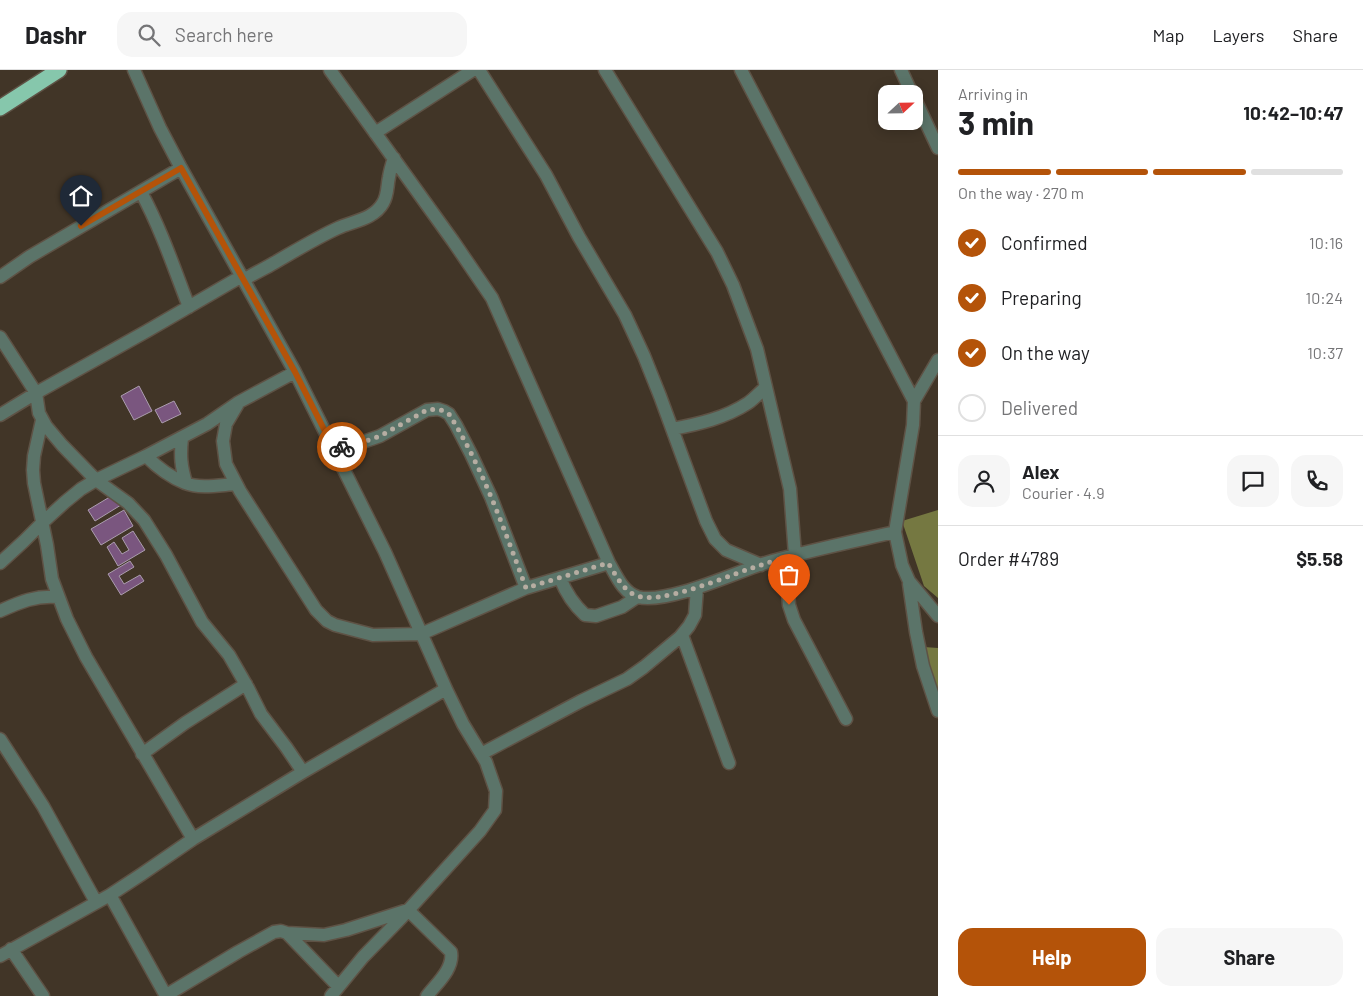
<!DOCTYPE html>
<html lang="en">
<head>
<meta charset="utf-8">
<style>
  :root { --surface:#fff; --page:#f6f6f6; --text:#202124; --muted:#757577; --line:#e0e0e0; --accent:#b45309 }
  body { margin:0; font-family:Barlow,sans-serif; background:var(--page); color:var(--text); height:100vh; display:flex; flex-direction:column; font-size:19px; white-space:nowrap }
  * { box-sizing:border-box; margin:0 }
  p { font-size:16px; color:var(--muted) }
  .icon { flex:none; width:28px; height:28px; fill:none; stroke:currentColor; stroke-width:2; stroke-linecap:round; stroke-linejoin:round }
  .map { position:relative; flex:1; overflow:hidden }
  .drawer { display:flex; flex-direction:column; background:var(--surface); width:425px }
  .drawer>* { flex:none }
  .needle { width:32px; rotate:68deg }
  .buttons { position:absolute; left:878px; top:15px; display:grid; gap:10px }
  .buttons a { display:grid; place-items:center; width:45px; height:45px; border-radius:10px; background:var(--surface); box-shadow:0 2px 12px #0003; font-size:25px }
  .pin { position:absolute; display:grid; place-items:center; width:42px; height:42px; color:#fff; margin:-51px -21px; border-radius:50% 50% 50% 0; rotate:-45deg; box-shadow:0 0 5px #0007 }
  .pin .icon { rotate:45deg }
  .courier { position:absolute; display:grid; place-items:center; width:50px; height:50px; margin:-25px; border:4px solid #b45309; border-radius:50%; background:#fff; color:#222; box-shadow:0 1px 6px #0007 }
  .summary em { font-style:normal; font-weight:700 }
  .summary div { display:flex; flex-direction:column-reverse }
  .summary { display:flex; align-items:center; justify-content:space-between; height:85px; padding:0 20px }
  h1 { font-size:32px; font-weight:700; line-height:38px }
  .bar { display:grid; grid-template-columns:repeat(4,1fr); gap:8px 5px; align-content:center; height:60px; padding:0 20px }
  .bar i { height:6px; border-radius:4px; background:var(--line) }
  .bar .active { background:var(--accent) }
  .bar p { grid-column:span 4 }
  .line { display:flex; align-items:center; gap:12px; padding:0 20px; border-top:1px solid var(--line) }
  .line div { flex:1 }
  .round { display:grid; place-items:center; flex:none; width:52px; height:52px; border-radius:15px; background:var(--page) }
  ol { padding:0 20px; list-style:none }
  li { display:flex; align-items:center; gap:15px; height:55px }
  li p { margin-inline-start:auto }
  li .icon { padding:5px; border-radius:50%; background:var(--accent); color:#fff; stroke-width:4 }
  li:last-child { color:var(--muted) }
  li i { width:28px; height:28px; border:2px solid var(--line); border-radius:50% }
  .cta { display:flex; gap:10px; margin-top:auto; padding:10px 20px }
  .cta a { flex:1; height:58px; border-radius:15px; background:var(--accent); color:#fff; font-size:20px; font-weight:700; line-height:58px; text-align:center }
  .cta a+a { background:var(--page); color:var(--text) }
  header { display:flex; align-items:center; gap:30px; box-sizing:border-box; height:70px; padding:0 25px; background:var(--surface); border-bottom:1px solid var(--line) }
  header strong { font-size:24px }
  nav { display:flex; gap:28px; margin-inline-start:auto; font-size:18px }
  .search { width:350px; height:45px; background:var(--page); display:flex; align-items:center; gap:12px; box-sizing:border-box; padding:0 18px; border-radius:15px; color:var(--muted); font-size:19px }
  main { display:flex; flex:1; min-height:0 }
  .map>svg:first-child { display:block }
</style>
</head>
<body>
<header>
<strong>Dashr</strong>
<div class="search"><svg class="icon" aria-label="search" viewBox="0 0 24 24"><circle cx="10" cy="10" r="6"/><path d="M15 15l6 6"/></svg>Search here</div>
<nav><a>Map</a><a>Layers</a><a>Share</a></nav>
</header>
<main>
<div class="map">
<svg width="938" height="926" viewBox="0 0 938 926">
  <rect width="100%" height="100%" fill="#413527"/>
  <!-- forest -->
  <path fill="#757841" d="M 938,440 L 938,528 L 924,516 L 902,451 Z
    M 924,577 L 938,578 L 938,621 Z"/>
  <!-- building -->
  <path fill="#7a567f" stroke="#ab9dae" d="M 139,316 L 152,341 L 134,350 L 121,326 Z
    M 174,331 L 181,344 L 162,353 L 155,340 Z
    M 113,425 L 121,435 L 95,451 L 88,440 Z
    M 124,440 L 133,456 L 101,475 L 91,459 Z
    M 133,461 L 145,480 L 118,496 L 107,477 L 114,472 L 122,484 L 129,480 L 122,468 Z
    M 130,491 L 134,497 L 119,506 L 124,514 L 140,505 L 144,511 L 121,525 L 108,504 Z"/>
  <g fill="none" stroke-linecap="round" stroke-linejoin="round">
    <!-- street casing -->
    <g stroke="#5e5245" stroke-width="15">
      <path id="street" d="M 134,0 L 160,58 L 181,98 L 295,302 L 385,482 L 446,619 L 463,654 L 486,692 L 496,721 L 495,740 L 480,761 L 402,847 L 363,887 L 331,926
        M 330,0 L 453,171 L 492,228 L 609,493 C 616,505 623,523 638,527 C 667,534 732,504 762,494 C 806,481 851,472 895,462
        M 479,0 L 546,105 L 579,167 L 625,245 L 644,286 L 660,326 L 706,451 L 715,469 L 726,480 L 761,495
        M 605,0 L 717,182 L 733,215 L 757,279 L 790,419 L 795,485
        M 741,0 L 914,331 L 913,355 L 895,462 L 902,495 L 909,511 L 938,546
        M 901,0 L 912,24
        M 914,27 L 938,78
        M 375,63 L 473,0
        M 141,122 C 161,159 174,198 189,237
        M 0,207 L 29,187 L 181,98
        M 244,210 C 254,203 264,199 274,193 C 295,181 316,168 338,158 C 354,151 374,149 383,133 C 388,125 387,116 389,107 C 390,101 392,94 394,88
        M 0,267 L 36,323 L 39,343 L 46,356 L 62,375 L 96,410 L 128,433 L 144,450 L 166,485 L 202,552 L 229,585 L 248,618 L 261,644 L 286,677 L 303,702
        M 914,331 L 938,290
        M 239,332 L 226,354 L 223,371 L 226,394 L 240,421 L 316,540 L 327,551 L 335,555 L 373,565 L 421,564 L 526,518 L 609,493
        M 0,345 L 36,323 L 147,261 L 242,206
        M 42,350 L 34,386 L 33,400 L 34,413 L 47,475 L 52,509 L 67,549 L 86,587 L 193,769
        M 672,359 C 699,354 725,348 748,333 C 754,329 760,322 766,317
        M 182,368 C 180,386 181,396 186,413
        M 334,379 L 360,373 L 380,366 L 427,340 L 438,339 L 444,341 L 449,344 L 456,355 L 471,384 L 491,427 L 526,518
        M 146,386 C 157,397 170,407 185,413 C 200,419 220,415 236,414
        M 790,487 L 788,522 L 789,535 L 794,550 L 846,649
        M 0,493 L 24,471 L 42,453 L 65,432 L 81,419 L 96,410 L 146,386 L 207,354 L 239,332 L 295,302
        M 560,508 C 566,523 573,534 585,545 L 596,546 L 622,537 L 637,527
        M 909,514 L 916,562 L 923,596 L 938,641
        M 0,541 C 20,532 36,525 58,527
        M 682,565 L 729,693
        M 0,669 L 43,736 L 96,832
        M 142,684 L 185,653 L 246,614
        M 481,684 L 581,631 L 627,609 L 644,597 L 680,567 L 689,556 L 695,545 L 697,518
        M 110,825 L 166,926
        M 287,863 L 324,865 L 346,860 L 408,840 L 451,882 C 454,899 436,914 427,926
        M 11,879 L 43,926
        M 0,886 L 110,825 L 142,804 L 193,769 L 303,702 L 446,619
        M 165,926 L 238,882 L 274,862 L 281,861 L 287,863 L 338,916"/>
    </g>
    <!-- highway casing -->
    <g stroke="#5e5245" stroke-width="18">
      <path id="highway" d="M 0,38 L 59,0"/>
    </g>
    <!-- street -->
    <use href="#street" stroke="#5b7469" stroke-width="12"/>
    <!-- highway -->
    <use href="#highway" stroke="#86c7ac" stroke-width="15"/>
  </g>
  <g fill="none" stroke-linecap="round" stroke-linejoin="round">
    <!-- done -->
    <path stroke="#b6ada2" stroke-width="5" stroke-dasharray="0 9" d="M 342,377 L 360,373 L 380,366 L 427,340 L 438,339 L 444,341 L 449,344 C 483,398 504,459 526,518 L 608,493 C 616,505 622,519 635,525 C 659,537 734,503 761,495 C 770,492 780,489 790,487 L 788,522 L 789,535"/>
    <!-- route -->
    <path stroke="#b45309" stroke-width="6" d="M 81,156 L 181,98 L 295,302 L 334,379 L 342,377"/>
  </g>
</svg>
<div class="buttons">
<a><svg class="needle" viewBox="-14 -14 28 28"><path d="M0-13l5 13h-10z" fill="#e53935"/><path d="M0 13l5-13h-10z" fill="#757577"/></svg></a>
</div>
<div class="pin" style="left:789px;top:535px;background:#ea580c"><svg class="icon" aria-label="bag" viewBox="0 0 24 24"><path d="M5 8h14l-1 12H6zM9 8a3 3 0 0 1 6 0"/></svg></div>
<div class="pin" style="left:81px;top:156px;background:#1f2937"><svg class="icon" aria-label="home" viewBox="0 0 24 24"><path d="M3 11l9-7 9 7M6 9v11h12V9"/></svg></div>
<div class="courier" style="left:342px;top:377px"><svg class="icon" aria-label="bike" viewBox="0 0 24 24"><circle cx="6" cy="16" r="4"/><circle cx="18" cy="16" r="4"/><path d="M6 16l4-8h5l3 8M10 8l3 8H6M13 5h3"/></svg></div>
</div>
<section class="drawer">
<div class="summary"><div><h1>3 min</h1><p>Arriving in</p></div><em>10:42–10:47</em></div>
<div class="bar"><i class="active"></i><i class="active"></i><i class="active"></i><i></i><p>On the way · 270 m</p></div>
<ol>
<li><svg class="icon" aria-label="check" viewBox="0 0 24 24"><path d="M5 12l5 5 9-10"/></svg>Confirmed<p>10:16</p></li>
<li><svg class="icon" aria-label="check" viewBox="0 0 24 24"><path d="M5 12l5 5 9-10"/></svg>Preparing<p>10:24</p></li>
<li><svg class="icon" aria-label="check" viewBox="0 0 24 24"><path d="M5 12l5 5 9-10"/></svg>On the way<p>10:37</p></li>
<li><i></i>Delivered</li>
</ol>
<div class="line" style="height:90px"><a class="round"><svg class="icon" aria-label="person" viewBox="0 0 24 24"><circle cx="12" cy="8" r="4"/><path d="M4 21q1-7 8-7t8 7"/></svg></a><div><b>Alex</b><p>Courier · 4.9</p></div><a class="round"><svg class="icon" aria-label="chat" viewBox="0 0 24 24"><path d="M4 5h16v11H9l-5 4z"/></svg></a><a class="round"><svg class="icon" aria-label="phone" viewBox="0 0 24 24"><path d="M5 4h4l2 5-3 2q2 4 5 5l2-3 5 2v4C11 20 4 13 5 4z"/></svg></a></div>
<div class="line" style="height:65px"><div>Order #4789</div><b>$5.58</b></div>
<div class="cta"><a>Help</a><a>Share</a></div>
</section>
</main>
</body>
</html>
